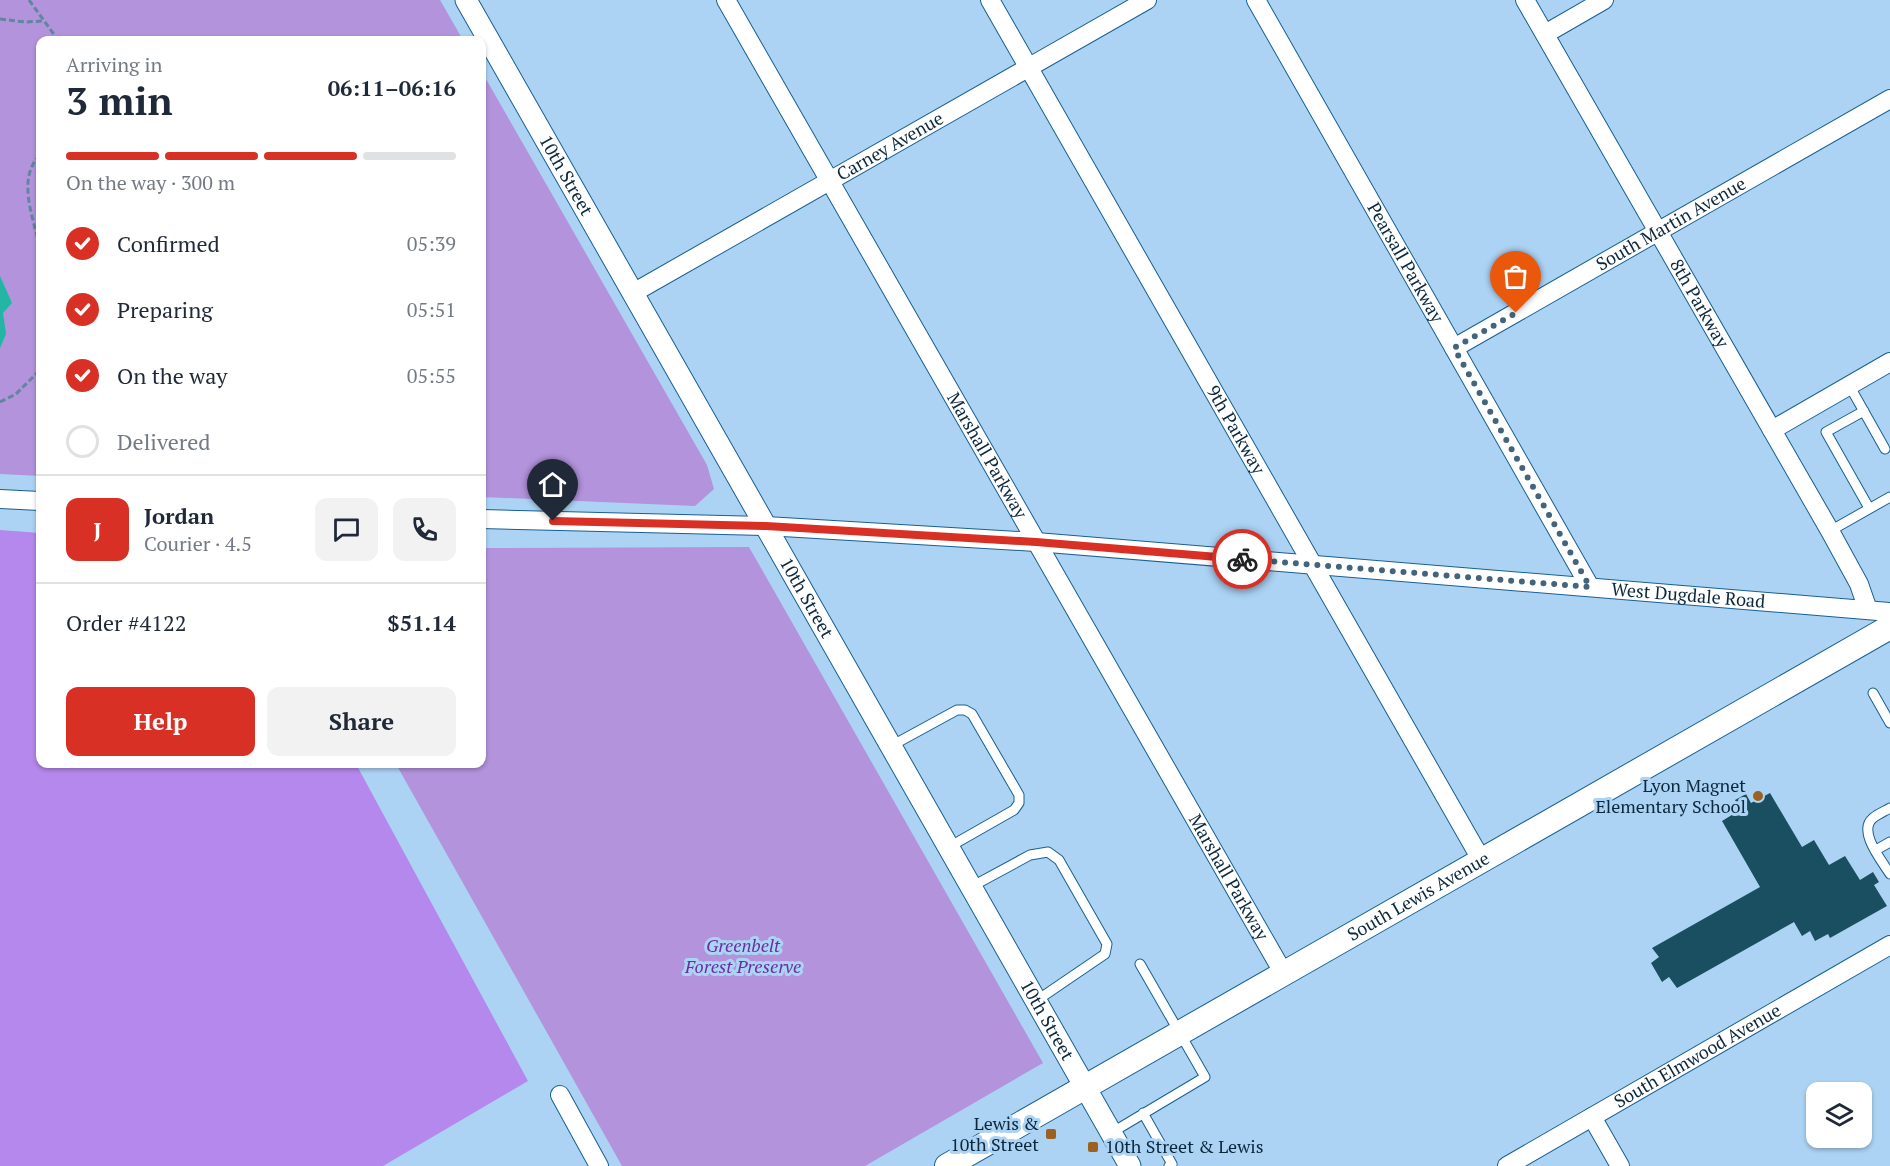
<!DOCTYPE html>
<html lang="en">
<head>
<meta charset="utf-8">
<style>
  :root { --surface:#fff; --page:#f2f2f3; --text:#1f2937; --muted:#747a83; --line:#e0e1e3; --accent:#d93025 }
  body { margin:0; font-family:"PT Serif",serif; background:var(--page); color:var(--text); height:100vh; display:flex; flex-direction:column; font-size:22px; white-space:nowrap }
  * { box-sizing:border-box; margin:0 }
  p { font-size:20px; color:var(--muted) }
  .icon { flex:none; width:33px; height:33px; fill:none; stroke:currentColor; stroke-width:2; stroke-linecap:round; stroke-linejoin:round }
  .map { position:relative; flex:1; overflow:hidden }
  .sheet { position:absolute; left:36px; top:36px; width:450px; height:732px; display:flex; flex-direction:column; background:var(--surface); border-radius:12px; box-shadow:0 2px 4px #0004 }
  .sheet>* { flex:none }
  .controls { position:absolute; left:1806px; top:1082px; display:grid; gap:12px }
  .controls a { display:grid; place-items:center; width:66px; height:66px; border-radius:12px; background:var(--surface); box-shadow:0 2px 4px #0004; font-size:30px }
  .pin { position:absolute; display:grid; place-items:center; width:51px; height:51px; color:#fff; margin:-62px -26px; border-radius:50% 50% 50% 0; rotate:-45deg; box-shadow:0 0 6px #0007 }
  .pin .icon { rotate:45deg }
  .courier { position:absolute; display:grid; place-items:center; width:60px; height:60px; margin:-30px; border:4px solid #d93025; border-radius:50%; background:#fff; color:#222; box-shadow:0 2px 8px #0007 }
  .summary em { font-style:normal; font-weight:700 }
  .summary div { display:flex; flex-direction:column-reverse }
  .summary { display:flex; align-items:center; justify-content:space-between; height:102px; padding:0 30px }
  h1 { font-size:39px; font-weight:700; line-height:45px }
  .bar { display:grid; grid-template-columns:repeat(4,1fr); gap:9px 6px; align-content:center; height:72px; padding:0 30px }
  .bar i { height:8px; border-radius:4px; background:var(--line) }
  .bar .selected { background:var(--accent) }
  .bar p { grid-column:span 4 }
  .line { display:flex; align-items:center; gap:15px; padding:0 30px; border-top:2px solid var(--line) }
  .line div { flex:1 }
  .round { display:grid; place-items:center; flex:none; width:63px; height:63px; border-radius:12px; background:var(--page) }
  ol { padding:0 30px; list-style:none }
  li { display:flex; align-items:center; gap:18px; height:66px }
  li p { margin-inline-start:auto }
  li .icon { padding:6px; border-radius:50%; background:var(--accent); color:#fff; stroke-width:4 }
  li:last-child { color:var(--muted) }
  li i { width:33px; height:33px; border:3px solid var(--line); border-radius:50% }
  .primary-button { display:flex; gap:12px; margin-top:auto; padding:12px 30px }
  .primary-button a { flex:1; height:69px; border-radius:12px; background:var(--accent); color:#fff; font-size:24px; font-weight:700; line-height:69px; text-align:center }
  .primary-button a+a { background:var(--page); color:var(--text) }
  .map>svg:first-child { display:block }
</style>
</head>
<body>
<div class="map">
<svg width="1890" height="1166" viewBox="0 0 1890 1166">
  <rect width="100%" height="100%" fill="#acd3f4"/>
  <!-- green -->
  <path fill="#b293dc" d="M 0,0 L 440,0 L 463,40 L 40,40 L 40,476 L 0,474 Z
    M 482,72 L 707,465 L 714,489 L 695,506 L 482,497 Z
    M 749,547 L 1043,1063 L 865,1166 L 622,1166 L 396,764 L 482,764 L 482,548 Z"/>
  <!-- forest -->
  <path fill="#b488ec" d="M 0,530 L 40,533 L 40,764 L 214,764 L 217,768 L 225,764 L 356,764 L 528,1081 L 383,1166 L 0,1166 Z"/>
  <!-- water -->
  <path fill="#23b6a5" d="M 0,276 L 12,303 L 3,313 L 6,334 L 0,348 Z"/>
  <!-- building -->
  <path fill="#1a4f61" d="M 1770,793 L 1802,847 L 1814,840 L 1829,865 L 1845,856 L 1860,880 L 1873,872 L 1879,882 L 1874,885 L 1887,906 L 1830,938 L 1828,934 L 1815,941 L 1810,931 L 1802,936 L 1794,922 L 1677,988 L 1669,977 L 1662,982 L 1651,963 L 1659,957 L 1652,948 L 1760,887 L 1722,821 L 1740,810 L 1735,800 L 1746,794 L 1751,803 Z"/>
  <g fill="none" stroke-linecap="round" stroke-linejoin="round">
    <!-- service casing -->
    <g stroke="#176090" stroke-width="11">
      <path id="service" d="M 1849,385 L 1885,449
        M 1864,411 L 1826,432 L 1869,508
        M 1830,531 L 1890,497
        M 1873,693 L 1890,723
        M 891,746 L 957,710 L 965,710 L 972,714 L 1019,795 L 1019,803 L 1014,810 L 949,847
        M 1890,808 C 1885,811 1878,814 1873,818 C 1857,831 1882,861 1890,874
        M 1876,850 L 1890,842
        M 971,887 L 1030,855 L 1048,852 L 1059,860 L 1107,944 L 1105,954 L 1036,1001
        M 1143,1113 L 1172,1164 L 1169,1166
        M 1111,1133 L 1205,1077 L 1140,964"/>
    </g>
    <!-- minor casing -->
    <g stroke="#176090" stroke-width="20">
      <g id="minor">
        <path id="s1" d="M 726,0 L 1284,974"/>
        <path id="s2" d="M 990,0 L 1482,861"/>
        <path id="s3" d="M 1256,0 L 1590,587"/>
        <path id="s4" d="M 1525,0 L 1830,531 L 1859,584 L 1868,610"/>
        <path d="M 1545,34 L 1604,0"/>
        <path id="s5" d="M 633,293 L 1147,0"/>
        <path id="s6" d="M 1454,348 L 1890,99"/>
        <path d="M 1772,430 L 1890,362"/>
        <path d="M 0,499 L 40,501"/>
        <path id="s7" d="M 482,519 L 766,526 L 1036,542 L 1890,612"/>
        <path d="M 560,1095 L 599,1166"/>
        <path d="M 1592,1117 L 1620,1166"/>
        <path id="s8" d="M 1507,1166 L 1890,945"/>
      </g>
    </g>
    <!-- tertiary casing -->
    <g stroke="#176090" stroke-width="23">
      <g id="tertiary">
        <path id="s9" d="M 466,0 L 1130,1166"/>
      </g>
    </g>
    <!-- secondary casing -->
    <g stroke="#176090" stroke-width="26">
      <g id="secondary">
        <path id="s10" d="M 947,1166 L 1890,627"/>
      </g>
    </g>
    <!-- path -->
    <path stroke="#6285a0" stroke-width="3" stroke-dasharray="6 3" stroke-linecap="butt" d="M 29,0 L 58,40
      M 0,19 L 25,22 L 43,21
      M 40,155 C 16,178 34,220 40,248
      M 0,402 L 16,394 L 40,370"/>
    <!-- service -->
    <use href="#service" stroke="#fff" stroke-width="9"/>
    <!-- minor -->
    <use href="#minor" stroke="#fff" stroke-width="18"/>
    <!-- tertiary -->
    <use href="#tertiary" stroke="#fff" stroke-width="21"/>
    <!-- secondary -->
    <use href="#secondary" stroke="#fff" stroke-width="24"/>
  </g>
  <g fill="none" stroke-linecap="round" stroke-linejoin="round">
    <!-- done -->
    <path stroke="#43647d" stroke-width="6" stroke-dasharray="0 10.8" d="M 1242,559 L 1590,587 L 1454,348 L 1516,313"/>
    <!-- route -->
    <path stroke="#d93025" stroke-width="8" d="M 553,521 L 766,526 L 1036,542 L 1242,559"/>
  </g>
  <!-- markers -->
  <g fill="#9c6121" stroke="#acd3f4" stroke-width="2">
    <circle cx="1758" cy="796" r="6"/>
    <rect x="1045" y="1128" width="12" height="12" rx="3"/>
    <rect x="1087" y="1141" width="12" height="12" rx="3"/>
  </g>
  <g text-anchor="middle" stroke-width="6" stroke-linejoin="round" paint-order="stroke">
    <!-- street labels -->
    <g font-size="18" fill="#0b283d" stroke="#acd3f4">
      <text dy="6" stroke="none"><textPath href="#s5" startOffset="296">Carney Avenue</textPath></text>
      <text dy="6" stroke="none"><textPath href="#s9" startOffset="202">10th Street</textPath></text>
      <text dy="6" stroke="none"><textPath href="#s6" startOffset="250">South Martin Avenue</textPath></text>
      <text dy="6" stroke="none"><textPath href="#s3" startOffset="302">Pearsall Parkway</textPath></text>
      <text dy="6" stroke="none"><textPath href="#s4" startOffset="350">8th Parkway</textPath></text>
      <text dy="6" stroke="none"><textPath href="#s2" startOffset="495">9th Parkway</textPath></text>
      <text dy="6" stroke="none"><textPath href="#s1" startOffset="525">Marshall Parkway</textPath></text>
      <text dy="6" stroke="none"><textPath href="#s7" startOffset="1209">West Dugdale Road</textPath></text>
      <text dy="6" stroke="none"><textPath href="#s9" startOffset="688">10th Street</textPath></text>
      <text dy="6" stroke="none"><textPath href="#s1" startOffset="1011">Marshall Parkway</textPath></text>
      <text dy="6" stroke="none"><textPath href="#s10" startOffset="543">South Lewis Avenue</textPath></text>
      <text dy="6" stroke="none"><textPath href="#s9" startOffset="1174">10th Street</textPath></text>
      <text dy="6" stroke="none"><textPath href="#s8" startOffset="220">South Elmwood Avenue</textPath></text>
    </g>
    <!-- poi labels -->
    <g font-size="18" fill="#0b283d" stroke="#acd3f4" text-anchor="end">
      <text x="1746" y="792">Lyon Magnet<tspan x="1746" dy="21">Elementary School</tspan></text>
      <text x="1039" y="1130">Lewis &amp;<tspan x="1039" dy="21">10th Street</tspan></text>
      <text x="1105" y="1153" text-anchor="start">10th Street &amp; Lewis</text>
    </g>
    <!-- park labels -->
    <g font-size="18" font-style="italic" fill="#692ea2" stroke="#acd3f4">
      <text x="743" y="952">Greenbelt<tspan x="743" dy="21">Forest Preserve</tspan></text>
    </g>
  </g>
</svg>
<div class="controls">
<a><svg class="icon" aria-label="layers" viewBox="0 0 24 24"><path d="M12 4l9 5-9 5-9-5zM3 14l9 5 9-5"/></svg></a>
</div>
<div class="pin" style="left:1516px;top:313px;background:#ea580c"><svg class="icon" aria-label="bag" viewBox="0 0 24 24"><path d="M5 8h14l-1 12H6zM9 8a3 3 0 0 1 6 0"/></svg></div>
<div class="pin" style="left:553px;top:521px;background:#1f2937"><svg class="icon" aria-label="home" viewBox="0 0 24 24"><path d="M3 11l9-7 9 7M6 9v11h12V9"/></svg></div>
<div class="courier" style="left:1242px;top:559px"><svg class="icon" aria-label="bike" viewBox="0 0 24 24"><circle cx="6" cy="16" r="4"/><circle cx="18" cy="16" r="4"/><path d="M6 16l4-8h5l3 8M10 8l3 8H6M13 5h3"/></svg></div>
<section class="sheet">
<div class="summary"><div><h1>3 min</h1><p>Arriving in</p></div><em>06:11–06:16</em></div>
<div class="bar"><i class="selected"></i><i class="selected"></i><i class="selected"></i><i></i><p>On the way · 300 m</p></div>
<ol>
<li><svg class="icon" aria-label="check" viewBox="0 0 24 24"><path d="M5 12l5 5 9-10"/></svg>Confirmed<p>05:39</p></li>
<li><svg class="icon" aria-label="check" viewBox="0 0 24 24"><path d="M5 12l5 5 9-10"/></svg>Preparing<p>05:51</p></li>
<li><svg class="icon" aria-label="check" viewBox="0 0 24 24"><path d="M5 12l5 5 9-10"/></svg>On the way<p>05:55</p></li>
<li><i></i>Delivered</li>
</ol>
<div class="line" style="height:108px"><b class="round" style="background:var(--accent);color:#fff">J</b><div><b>Jordan</b><p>Courier · 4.5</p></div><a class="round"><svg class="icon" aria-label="chat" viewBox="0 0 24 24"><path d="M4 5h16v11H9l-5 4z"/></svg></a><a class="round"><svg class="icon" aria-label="phone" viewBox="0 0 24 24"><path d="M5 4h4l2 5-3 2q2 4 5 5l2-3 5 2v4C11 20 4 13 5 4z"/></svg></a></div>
<div class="line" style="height:78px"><div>Order #4122</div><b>$51.14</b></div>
<div class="primary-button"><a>Help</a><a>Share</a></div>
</section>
</div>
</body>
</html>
